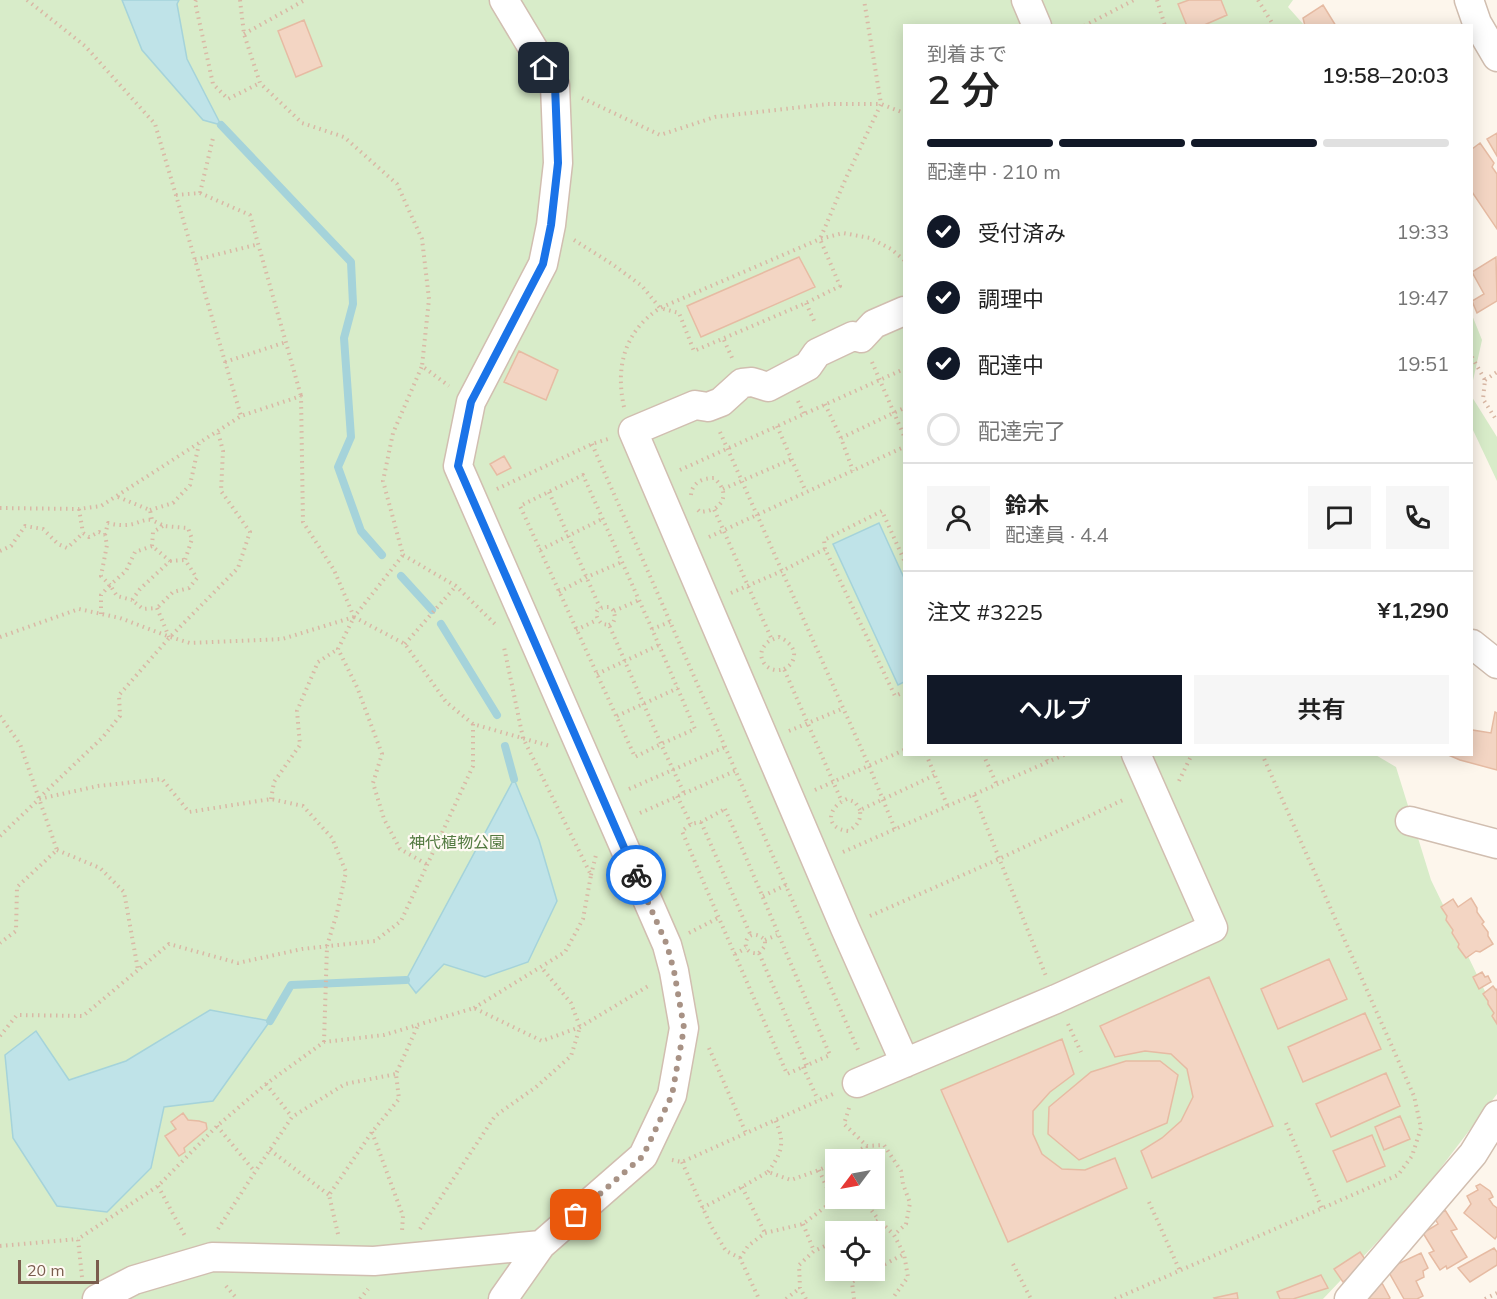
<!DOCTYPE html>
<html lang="ja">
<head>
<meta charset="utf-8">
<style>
  :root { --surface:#fff; --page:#f6f6f6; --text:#222; --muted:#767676; --line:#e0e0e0; --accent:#111827 }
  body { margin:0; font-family:Mulish,"Noto Sans JP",sans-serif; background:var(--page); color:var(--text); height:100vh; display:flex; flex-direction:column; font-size:22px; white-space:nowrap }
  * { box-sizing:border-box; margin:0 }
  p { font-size:20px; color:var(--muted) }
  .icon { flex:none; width:33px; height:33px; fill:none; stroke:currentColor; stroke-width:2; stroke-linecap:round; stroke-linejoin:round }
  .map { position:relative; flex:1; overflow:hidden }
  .details { position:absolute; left:903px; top:24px; width:570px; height:732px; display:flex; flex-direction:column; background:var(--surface); border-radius:0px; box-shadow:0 3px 15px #0003 }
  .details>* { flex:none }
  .needle { width:39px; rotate:238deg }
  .buttons { position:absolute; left:825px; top:1149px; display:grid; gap:12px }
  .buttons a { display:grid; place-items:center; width:60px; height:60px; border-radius:0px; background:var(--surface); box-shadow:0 3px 15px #0003; font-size:30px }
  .scale { position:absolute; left:18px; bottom:15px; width:81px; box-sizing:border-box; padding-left:6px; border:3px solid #7a5c4d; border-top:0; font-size:16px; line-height:21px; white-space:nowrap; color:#7a5c4d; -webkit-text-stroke:4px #fffaf3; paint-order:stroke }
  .pin { position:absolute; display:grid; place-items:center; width:51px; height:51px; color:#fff; margin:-26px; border-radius:12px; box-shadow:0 3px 9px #0006 }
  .courier { position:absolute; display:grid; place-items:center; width:60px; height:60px; margin:-30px; border:4px solid #1a73e8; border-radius:50%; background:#fff; color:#222; box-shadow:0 2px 8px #0007 }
  .headline em { font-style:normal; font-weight:600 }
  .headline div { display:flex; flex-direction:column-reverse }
  .headline { display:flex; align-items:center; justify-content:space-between; height:102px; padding:0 24px }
  h1 { font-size:39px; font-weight:600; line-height:45px }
  .bar { display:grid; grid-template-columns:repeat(4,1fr); gap:9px 6px; align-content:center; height:72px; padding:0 24px }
  .bar i { height:8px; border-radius:4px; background:var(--line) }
  .bar .selected { background:var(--accent) }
  .bar p { grid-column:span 4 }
  .line { display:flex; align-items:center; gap:15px; padding:0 24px; border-top:2px solid var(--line) }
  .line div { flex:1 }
  .round { display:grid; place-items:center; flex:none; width:63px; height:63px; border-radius:0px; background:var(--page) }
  ol { padding:0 24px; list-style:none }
  li { display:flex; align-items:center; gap:18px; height:66px }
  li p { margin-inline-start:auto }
  li .icon { padding:6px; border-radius:50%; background:var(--accent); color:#fff; stroke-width:4 }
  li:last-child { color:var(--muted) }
  li i { width:33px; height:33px; border:3px solid var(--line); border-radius:50% }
  .action { display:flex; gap:12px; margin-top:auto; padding:12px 24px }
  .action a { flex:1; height:69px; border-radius:0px; background:var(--accent); color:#fff; font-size:24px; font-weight:600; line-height:69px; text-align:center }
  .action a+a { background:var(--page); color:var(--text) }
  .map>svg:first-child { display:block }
</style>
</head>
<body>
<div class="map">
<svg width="1497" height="1299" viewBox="0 0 1497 1299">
  <rect width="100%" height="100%" fill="#fdf6ec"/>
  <!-- green -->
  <path fill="#d8ecc9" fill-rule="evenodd" d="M 0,0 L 1293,0 L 1288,7 L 1304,25 L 904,26 L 904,754 L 1374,754 L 1396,767 L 1431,880 L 1497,1016 L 1497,1094 L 1414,1203 L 1323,1299 L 0,1299 ZM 836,1160 L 874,1160 L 874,1198 L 836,1198 ZM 836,1232 L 874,1232 L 874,1270 L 836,1270 Z
    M 1472,315 L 1482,340 L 1472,385 Z
    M 1472,397 L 1497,437 L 1497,481 L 1472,428 Z"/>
  <!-- water -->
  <path fill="#bfe3e8" stroke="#a5d3da" stroke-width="1.5" d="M 122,0 L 179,0 L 177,4 L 187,59 L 221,125 L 203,120 L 142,50 Z
    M 879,523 L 904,578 L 904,682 L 898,685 L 833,544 Z
    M 514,779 L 539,840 L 557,901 L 528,962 L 485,977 L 444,964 L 416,993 L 406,980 Z
    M 210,1010 L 270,1021 L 213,1101 L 164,1107 L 151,1168 L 107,1212 L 57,1206 L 13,1138 L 5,1055 L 36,1031 L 69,1080 L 126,1061 Z"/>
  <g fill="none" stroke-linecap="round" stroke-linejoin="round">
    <!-- stream -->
    <path stroke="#a5d3da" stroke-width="8" d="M 221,125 L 351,262 L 353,304 L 344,338 L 351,437 L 338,467 L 361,531 L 382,555
      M 401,576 L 432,610
      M 441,624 L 497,715
      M 505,746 L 514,779
      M 270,1021 L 291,985 L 406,980"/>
  </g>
  <!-- building -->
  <path fill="#f3d5c3" stroke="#e6bba3" stroke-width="1.5" d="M 1189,0 L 1221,0 L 1227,15 L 1202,26 L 1187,26 L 1178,4 Z
    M 1323,5 L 1336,26 L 1305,26 L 1303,18 Z
    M 304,20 L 322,66 L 296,77 L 278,31 Z
    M 1497,133 L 1497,156 L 1487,139 Z
    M 1480,143 L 1494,163 L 1492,167 L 1497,174 L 1497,229 L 1472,192 L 1472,149 Z
    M 799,257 L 815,287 L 701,337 L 687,306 Z
    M 1496,257 L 1497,301 L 1477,313 L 1472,301 L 1484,294 L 1472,272 Z
    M 519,351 L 558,370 L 546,400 L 504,382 Z
    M 504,456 L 511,468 L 497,475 L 490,464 Z
    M 1495,712 L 1497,713 L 1497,770 L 1460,760 L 1446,754 L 1472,754 L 1472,730 L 1491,733 Z
    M 1471,898 L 1477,908 L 1477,912 L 1484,922 L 1482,924 L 1488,932 L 1488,936 L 1493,944 L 1480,952 L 1476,951 L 1466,958 L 1458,947 L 1459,944 L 1452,933 L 1453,930 L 1446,920 L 1447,916 L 1441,907 L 1453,899 L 1458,907 Z
    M 1329,959 L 1347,999 L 1278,1029 L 1261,989 Z
    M 1482,972 L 1485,977 L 1488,976 L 1491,982 L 1479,989 L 1473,977 Z
    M 1209,977 L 1273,1126 L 1152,1178 L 1141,1151 L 1162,1138 L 1181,1121 L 1193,1097 L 1187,1069 L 1171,1054 L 1145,1051 L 1115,1057 L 1100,1026 Z
    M 1493,986 L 1496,990 L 1497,989 L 1497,1024 L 1492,1016 L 1494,1013 L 1488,1004 L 1488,1001 L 1483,994 Z
    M 1365,1013 L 1381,1049 L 1303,1082 L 1288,1047 Z
    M 1062,1039 L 1074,1074 L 1050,1092 L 1033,1111 L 1033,1134 L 1042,1154 L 1062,1169 L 1085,1170 L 1115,1158 L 1127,1188 L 1008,1242 L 941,1090 Z
    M 1126,1061 L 1160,1061 L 1178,1075 L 1167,1123 L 1079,1160 L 1048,1134 L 1049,1107 L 1091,1072 Z
    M 1386,1073 L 1400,1106 L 1331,1137 L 1316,1104 Z
    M 183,1113 L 188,1120 L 199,1121 L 206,1123 L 207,1129 L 184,1148 L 185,1152 L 179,1156 L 165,1136 L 176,1129 L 171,1122 Z
    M 1400,1116 L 1410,1139 L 1384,1150 L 1375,1127 Z
    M 1372,1135 L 1385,1166 L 1347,1182 L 1333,1151 Z
    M 1480,1184 L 1490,1191 L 1493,1197 L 1489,1199 L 1493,1205 L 1497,1208 L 1497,1236 L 1495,1239 L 1464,1213 L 1471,1204 L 1467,1196 L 1478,1190 L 1476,1186 Z
    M 1445,1210 L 1457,1229 L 1451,1231 L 1467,1257 L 1447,1269 L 1446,1266 L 1440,1270 L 1429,1253 L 1434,1251 L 1423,1233 L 1438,1224 L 1434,1217 Z
    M 1494,1248 L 1497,1252 L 1497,1265 L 1470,1282 L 1458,1268 Z
    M 1360,1252 L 1369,1265 L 1343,1282 L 1334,1269 Z
    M 1421,1253 L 1428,1268 L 1423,1271 L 1424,1277 L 1416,1281 L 1423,1296 L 1417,1299 L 1404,1299 L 1387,1269 Z
    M 1321,1275 L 1328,1288 L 1293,1299 L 1280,1299 L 1277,1292 Z
    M 1382,1283 L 1390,1298 L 1388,1299 L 1362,1299 L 1375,1291 L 1373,1288 Z
    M 1237,1293 L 1238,1299 L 1215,1299 L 1214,1298 Z"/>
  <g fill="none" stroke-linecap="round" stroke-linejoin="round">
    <!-- minor casing -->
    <g stroke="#d1beb0" stroke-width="31">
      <path id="minor" d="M 1026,0 L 1037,26
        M 1469,0 L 1477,23 L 1497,57
        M 904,311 L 874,324 L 861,338 L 853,336 L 817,353 L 808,366 L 768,387 L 752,382 L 742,383 L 721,402 L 708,407 L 695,405 L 633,431 L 845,928 L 905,1063
        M 1472,644 L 1497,664
        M 1410,821 L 1497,844
        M 857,1083 L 1056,999 L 1213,928 L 1136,754
        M 97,1299 L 134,1280 L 212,1257 L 374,1261 L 541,1245
        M 503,1299 L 541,1245 L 643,1156 L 672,1095 L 684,1028 L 674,971 L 667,945 L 458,466 L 471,402 L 543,264 L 551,225 L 558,163 L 555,85 L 504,0
        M 1349,1299 L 1473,1154 L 1497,1115"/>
    </g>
    <!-- path -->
    <path stroke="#d9b8a5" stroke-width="4" stroke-dasharray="1.5 4.5" stroke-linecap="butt" d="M 27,0 L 85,46 L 155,124 L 241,416
      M 196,0 L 195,2 L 213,84 L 228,99 L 260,83
      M 240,0 L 244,34 L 260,83 L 302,123 L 344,137 L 397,184 L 422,239 L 429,299 L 422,366
      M 1157,0 L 1165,26
      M 1258,0 L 1274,26
      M 1084,26 L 1134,0
      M 244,34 L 305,0
      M 582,98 L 660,135 L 715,117 L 828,104 L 881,104 L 904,113
      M 200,193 L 213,138
      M 176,195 L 200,193 L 250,215 L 301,396
      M 574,240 L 612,264 L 642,286 L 660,308 L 679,313 L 694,351 L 806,303 L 840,286 L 820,239 L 846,178 L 881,104 L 864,0
      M 195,260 L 259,244
      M 806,303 L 815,323
      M 724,340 L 733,360
      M 1472,357 L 1485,380 L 1483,399 L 1497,421
      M 225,362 L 286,342
      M 872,362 L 904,436
      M 1485,380 L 1497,372
      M 798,401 L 804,414
      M 825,404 L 841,438 L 853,471
      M 624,407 C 615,366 625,331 660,308 L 820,239 L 843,233 L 870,238 L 891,249 L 904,260
      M 777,426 L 806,492
      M 720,432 L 869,766 L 895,829
      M 841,438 L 904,408
      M 592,444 L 859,1052
      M 680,470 L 904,369
      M 497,489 L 592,444 L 608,439
      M 723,489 L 792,459
      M 549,492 L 600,608
      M 691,495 C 692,483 702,478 714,478 C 725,488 728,500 714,509
      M 118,497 L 150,510 L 152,520 L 164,526 L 188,528 L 192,539 L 185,560 L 197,578 L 189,588 L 173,592 L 157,608
      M 0,508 L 79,509 L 101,506 L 241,416 L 301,396 L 303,522 L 334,570 L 354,617 L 403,555 L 383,481 L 393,433 L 422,366 L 449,386
      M 79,509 L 83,533
      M 150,510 L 173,503 L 190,485 L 199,444
      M 698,510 L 700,512 L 708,511 L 714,509 L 772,640
      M 105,535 L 108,523 C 116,525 125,526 133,524 C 141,522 144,519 152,520
      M 709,537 L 904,447
      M 152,546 L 153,532 L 163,526
      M 540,550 L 602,519
      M 0,551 L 11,546 L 25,526 L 43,529 L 58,544 L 67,548 L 77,539 L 83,533 L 89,537 L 99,532 L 105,535 L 107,545 L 101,576 L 110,585 L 126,571 L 135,552 L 152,546 L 170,561 L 140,589 L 132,600 L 143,609 L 157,608 L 169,637
      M 403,555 L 456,586 L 495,624
      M 904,560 L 882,511 L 824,540 L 825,549 L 895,696 L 904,692
      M 170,561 L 185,560
      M 559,592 L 587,577 L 622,562
      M 731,593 L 782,571 L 825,549
      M 614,611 L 639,600
      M 101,614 L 101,595 L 110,585 L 117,596 L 132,600
      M 354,617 L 405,644 L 446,702 L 473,724 L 550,746
      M 609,625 L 613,623 L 615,618 L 614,611 L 610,607 C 596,606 592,614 602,624 L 609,625 L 661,744 L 684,793
      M 652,629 L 583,475 L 520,506 L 635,757 L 661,744 L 695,729 L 652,629 L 670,622
      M 576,630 L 597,620
      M 0,637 L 79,609 L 120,618 L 170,637 L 190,643 L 282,639 L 354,617 L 338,649 L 357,687 L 382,754 L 373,783 L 384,819 L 400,849 L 428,865
      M 405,644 L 456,586
      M 784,669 C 795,664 798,651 788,643 C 786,640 782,639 779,637 C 774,639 769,640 766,644 C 754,656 767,675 784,669 L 842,802
      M 597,674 L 659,645
      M 0,716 L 20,744 L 57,850 L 17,887 L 16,931 L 0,943
      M 617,716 L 678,688
      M 789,731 L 844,708
      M 926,754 L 948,807
      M 983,754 L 997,785
      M 1044,754 L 1048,763
      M 1179,781 L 1192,754
      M 629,789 L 725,747
      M 815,790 L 904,750
      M 974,795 L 1046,976
      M 677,796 L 691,824
      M 39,798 L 103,737 L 120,716 L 119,695 L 170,637 L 238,568 L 250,532 L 221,491 L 223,451 L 218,432
      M 271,799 L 274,782 L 300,745 L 297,711 L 318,662 L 338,649
      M 725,809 C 761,891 794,973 830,1055 L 787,1074 C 752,993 716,913 682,831 L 691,824 L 701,822 Z
      M 860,810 L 855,802 L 847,799 C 827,807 824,829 849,831 C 858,824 861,821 860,810 L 935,775
      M 640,813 L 735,771
      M 701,822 L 751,936
      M 0,836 L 39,799 L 98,786 L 162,779 L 189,812 L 271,799 L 303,806 L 332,838 L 346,872 L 337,913 L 327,946 L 324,1042
      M 57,850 L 100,868 L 124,892 L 138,970
      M 843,852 L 1066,754
      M 591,875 L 596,855 L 598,854
      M 763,896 L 786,885
      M 870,916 L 999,859 L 1125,799
      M 689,933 L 718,918
      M 765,940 L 777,935
      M 759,953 L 765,946 L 765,940 C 746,922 736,956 759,953 L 807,1065
      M 735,954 L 746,948
      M 474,1008 L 565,952 L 583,919 L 591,875 L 523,738 L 504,647
      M 1068,1024 L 1081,1052
      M 0,1036 L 17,1015 L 83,1016 L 169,944 L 238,963 L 302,949 L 375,941 L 401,921 L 473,766 L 473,724
      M 709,1048 L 746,1133
      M 803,1067 L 818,1100
      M 266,1084 L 292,1117
      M 849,1108 L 844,1124 L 867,1146 L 884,1145 L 901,1171 L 903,1184 L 910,1203 L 906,1224 L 894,1235 L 904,1254 L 908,1277 L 892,1299
      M 1286,1123 L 1322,1209
      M 217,1126 L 255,1172
      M 372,1132 L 403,1216 L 402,1231
      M 270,1150 L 329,1195
      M 672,1160 L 682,1162 L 833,1094
      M 840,1160 L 867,1146
      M 682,1162 L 711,1226 L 726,1251 L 740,1258 L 759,1299
      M 819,1170 L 833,1201
      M 768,1172 C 783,1151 785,1143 775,1119
      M 158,1186 L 186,1238
      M 742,1187 L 765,1233
      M 1149,1202 L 1180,1271
      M 702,1208 L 742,1187 L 768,1172 L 791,1180 L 819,1170 L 836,1162
      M 803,1224 L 814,1251
      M 218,1229 L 255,1172 L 292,1117 L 345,1084 L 396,1074
      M 420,1229 L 495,1116 L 536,1087 L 571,1056 L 580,1027 L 571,1003 L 541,967
      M 855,1232 L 879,1220 L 894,1235
      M 338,1234 L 329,1195 L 372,1132 L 399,1099 L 396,1074 L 418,1025
      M 0,1246 L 78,1239
      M 740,1258 L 748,1246 L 765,1233 L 803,1224 L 833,1201 L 864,1201 L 879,1220
      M 1013,1264 L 1031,1299
      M 874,1270 L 904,1254
      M 82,1277 L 78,1239 L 158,1186 L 217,1126 L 266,1084 L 324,1042 L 384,1035 L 474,1008 L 542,1041 L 580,1027 L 650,985
      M 226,1286 L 237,1299
      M 360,1299 L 368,1289
      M 786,1299 L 800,1288
      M 806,1299 L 800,1288 L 799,1265 L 814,1251 L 836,1241
      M 854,1299 L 852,1282 L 873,1270
      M 1115,1299 L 1398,1175 L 1412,1156 L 1421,1128 L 1414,1096 L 1262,754
      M 1485,1299 L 1497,1293"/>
    <!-- minor -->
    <use href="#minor" stroke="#fff" stroke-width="28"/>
  </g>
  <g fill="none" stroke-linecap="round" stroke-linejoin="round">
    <!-- done -->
    <path stroke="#a89285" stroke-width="6" stroke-dasharray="0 10.8" d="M 576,1215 L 643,1156 L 672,1095 L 684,1028 L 674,971 L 667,945 L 636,875"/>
    <!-- route -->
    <path stroke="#1a73e8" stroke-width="8" d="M 544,68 L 555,85 L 558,163 L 551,225 L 543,264 L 471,402 L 458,466 L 636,875"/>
  </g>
  <g text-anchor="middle" stroke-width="4.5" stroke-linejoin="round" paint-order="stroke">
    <!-- park labels -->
    <g font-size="16" fill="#537a41" stroke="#fffaf3">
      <text x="457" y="848">神代植物公園</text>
    </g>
  </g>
</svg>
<div class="buttons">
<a><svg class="needle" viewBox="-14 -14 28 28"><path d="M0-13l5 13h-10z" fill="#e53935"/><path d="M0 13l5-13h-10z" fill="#767676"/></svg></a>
<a><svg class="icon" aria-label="locate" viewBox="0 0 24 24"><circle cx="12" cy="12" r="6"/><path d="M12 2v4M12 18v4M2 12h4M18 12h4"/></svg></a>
</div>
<div class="scale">20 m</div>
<div class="pin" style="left:576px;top:1215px;background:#ea580c"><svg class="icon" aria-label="bag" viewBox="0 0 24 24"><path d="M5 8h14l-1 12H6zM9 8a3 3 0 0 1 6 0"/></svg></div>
<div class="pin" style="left:544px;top:68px;background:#1f2937"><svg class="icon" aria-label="home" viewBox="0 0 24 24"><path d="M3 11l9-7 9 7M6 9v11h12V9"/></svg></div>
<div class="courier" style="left:636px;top:875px"><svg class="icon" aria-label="bike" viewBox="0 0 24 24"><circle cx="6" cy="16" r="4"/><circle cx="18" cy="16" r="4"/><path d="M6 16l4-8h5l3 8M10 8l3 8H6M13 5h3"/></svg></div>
<section class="details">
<div class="headline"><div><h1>2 分</h1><p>到着まで</p></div><em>19:58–20:03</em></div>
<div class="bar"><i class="selected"></i><i class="selected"></i><i class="selected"></i><i></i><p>配達中 · 210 m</p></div>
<ol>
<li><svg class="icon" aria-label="check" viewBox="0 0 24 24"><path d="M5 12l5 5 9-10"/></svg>受付済み<p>19:33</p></li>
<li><svg class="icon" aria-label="check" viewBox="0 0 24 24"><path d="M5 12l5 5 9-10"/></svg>調理中<p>19:47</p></li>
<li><svg class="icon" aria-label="check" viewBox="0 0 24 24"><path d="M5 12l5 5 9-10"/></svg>配達中<p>19:51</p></li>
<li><i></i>配達完了</li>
</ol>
<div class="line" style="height:108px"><a class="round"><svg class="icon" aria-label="person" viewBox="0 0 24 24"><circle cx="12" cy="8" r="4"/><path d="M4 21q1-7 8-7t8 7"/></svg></a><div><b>鈴木</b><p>配達員 · 4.4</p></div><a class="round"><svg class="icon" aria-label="chat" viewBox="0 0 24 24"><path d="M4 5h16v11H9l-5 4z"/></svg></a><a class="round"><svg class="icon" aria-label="phone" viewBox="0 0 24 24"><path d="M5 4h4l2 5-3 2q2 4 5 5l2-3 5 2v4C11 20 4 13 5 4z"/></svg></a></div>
<div class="line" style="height:78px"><div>注文 #3225</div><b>¥1,290</b></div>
<div class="action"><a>ヘルプ</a><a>共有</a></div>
</section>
</div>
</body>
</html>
